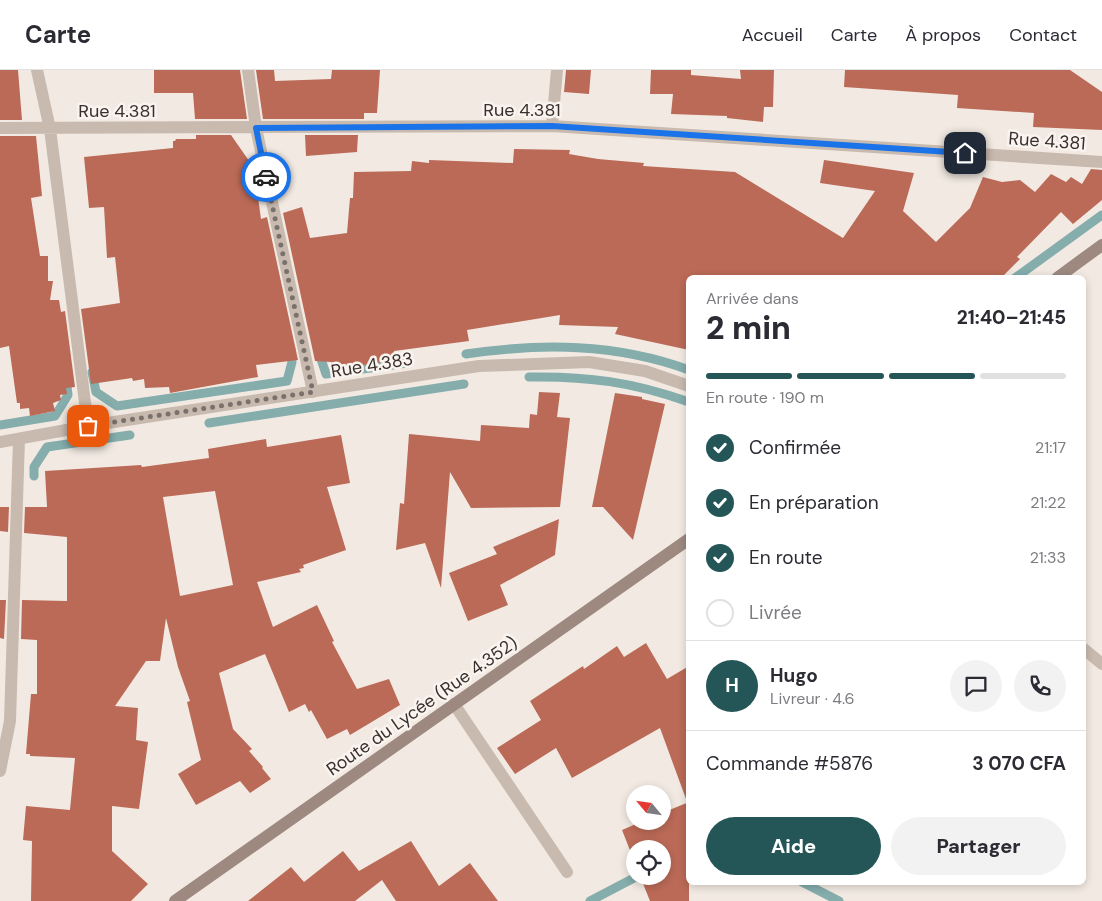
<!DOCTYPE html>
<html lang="fr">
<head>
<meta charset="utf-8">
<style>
  :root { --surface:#fff; --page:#f2f2f3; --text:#2b2b33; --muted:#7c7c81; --line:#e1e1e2; --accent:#255657 }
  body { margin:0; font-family:"DM Sans",sans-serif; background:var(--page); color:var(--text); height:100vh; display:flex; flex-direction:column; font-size:19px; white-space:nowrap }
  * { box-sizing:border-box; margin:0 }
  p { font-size:16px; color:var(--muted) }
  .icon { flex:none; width:28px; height:28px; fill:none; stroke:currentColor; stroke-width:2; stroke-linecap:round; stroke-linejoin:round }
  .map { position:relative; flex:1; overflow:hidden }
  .panel { position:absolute; left:686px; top:205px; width:400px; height:610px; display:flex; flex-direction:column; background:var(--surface); border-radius:8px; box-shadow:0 2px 8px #0003 }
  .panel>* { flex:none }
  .needle { width:32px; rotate:299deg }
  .tools { position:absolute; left:626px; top:715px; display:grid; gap:10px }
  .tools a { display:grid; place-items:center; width:45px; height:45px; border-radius:50%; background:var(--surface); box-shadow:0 2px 8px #0003; font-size:25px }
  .pin { position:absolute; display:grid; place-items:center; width:42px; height:42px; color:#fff; margin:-21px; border-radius:10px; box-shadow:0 2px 8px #0006 }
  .courier { position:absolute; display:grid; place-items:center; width:50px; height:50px; margin:-25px; border:4px solid #1a73e8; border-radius:50%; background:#fff; color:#222; box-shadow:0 1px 6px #0007 }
  .headline em { font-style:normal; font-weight:800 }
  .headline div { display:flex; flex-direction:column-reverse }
  .headline { display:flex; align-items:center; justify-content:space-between; height:85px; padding:0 20px }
  h1 { font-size:32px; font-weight:800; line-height:38px }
  .bar { display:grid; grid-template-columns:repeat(4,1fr); gap:8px 5px; align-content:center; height:60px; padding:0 20px }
  .bar i { height:6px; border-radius:4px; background:var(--line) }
  .bar .active { background:var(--accent) }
  .bar p { grid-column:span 4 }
  .line { display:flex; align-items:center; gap:12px; padding:0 20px; border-top:1px solid var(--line) }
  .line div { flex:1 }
  .round { display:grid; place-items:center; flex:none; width:52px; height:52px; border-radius:26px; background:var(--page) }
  ol { padding:0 20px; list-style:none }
  li { display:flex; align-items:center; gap:15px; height:55px }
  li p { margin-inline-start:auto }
  li .icon { padding:5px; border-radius:50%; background:var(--accent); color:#fff; stroke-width:4 }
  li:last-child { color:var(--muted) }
  li i { width:28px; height:28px; border:2px solid var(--line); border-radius:50% }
  .cta { display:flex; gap:10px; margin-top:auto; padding:10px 20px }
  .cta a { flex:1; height:58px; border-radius:30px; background:var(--accent); color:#fff; font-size:20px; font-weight:800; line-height:58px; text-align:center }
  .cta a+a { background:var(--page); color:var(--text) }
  header { display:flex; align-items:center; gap:30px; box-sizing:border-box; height:70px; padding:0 25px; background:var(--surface); border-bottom:1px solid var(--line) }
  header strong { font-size:24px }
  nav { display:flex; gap:28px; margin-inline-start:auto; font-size:18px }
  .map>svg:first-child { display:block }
</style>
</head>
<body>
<header>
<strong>Carte</strong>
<nav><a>Accueil</a><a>Carte</a><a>À propos</a><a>Contact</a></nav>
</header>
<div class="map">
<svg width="1102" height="831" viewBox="0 0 1102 831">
  <rect width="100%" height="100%" fill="#f2eae2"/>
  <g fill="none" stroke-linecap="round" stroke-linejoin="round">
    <!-- stream -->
    <path stroke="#84adac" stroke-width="9" d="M 1015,208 L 1102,145
      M 318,280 L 326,304 L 407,293
      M 466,284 C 541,273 616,273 689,300
      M 92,302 L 96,322 L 117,336 L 287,311 L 292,292 L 291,279
      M 529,307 C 587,306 633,312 689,332
      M 209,353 L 464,314
      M 0,355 L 55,346 L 68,325 L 66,308
      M 34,406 L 34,397 L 47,377 L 130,365
      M 802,812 L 839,831
      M 590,831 L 634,808 L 642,806"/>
  </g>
  <!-- building -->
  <path fill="#bb6a57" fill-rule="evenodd" d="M 0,0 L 18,0 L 22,50 L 0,50 Z
    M 154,0 L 240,0 L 247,49 L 195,49 L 193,23 L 154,23 Z
    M 256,0 L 274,0 L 275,11 L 331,9 L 332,0 L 380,0 L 377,43 L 364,43 L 364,49 L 263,49 Z
    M 566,0 L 591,0 L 589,24 L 564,22 Z
    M 651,0 L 691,0 L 691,5 L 741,9 L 740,0 L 774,0 L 773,37 L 764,37 L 763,52 L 727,48 L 727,46 L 671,44 L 673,24 L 650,24 Z
    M 845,0 L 1070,0 L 1102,22 L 1102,60 L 1033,57 L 1034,43 L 957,38 L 958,25 L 844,17 Z
    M 196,65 L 231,65 L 254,98 L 261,149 L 267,147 L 298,290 L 256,295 L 258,307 L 170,323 L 169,317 L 145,318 L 144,309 L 133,311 L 132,308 L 91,314 L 81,239 L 120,233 L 115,187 L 107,188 L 104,137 L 89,138 L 84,87 L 173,78 L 173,71 L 175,71 L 176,69 L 196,69 Z
    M 305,65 L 358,65 L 357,82 L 306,86 Z
    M 0,66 L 36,66 L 42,126 L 31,128 L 40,186 L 48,186 L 48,211 L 53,211 L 50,230 L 59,230 L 61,242 L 65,241 L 75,317 L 66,318 L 67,324 L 60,325 L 61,330 L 53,333 L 55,341 L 30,346 L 29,338 L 20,339 L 20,333 L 17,333 L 9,276 L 0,278 Z
    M 514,79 L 570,80 L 569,84 L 598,89 L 644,93 L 643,96 L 735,102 L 843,168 L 875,121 L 820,113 L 824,90 L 914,103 L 903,141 L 936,172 L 970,138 L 983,107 L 1002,112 L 1020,110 L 1035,122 L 1051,104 L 1066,112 L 1071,107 L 1082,114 L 1091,99 L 1102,100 L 1102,130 L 1073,154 L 1061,142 L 1017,187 L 1020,189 L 1001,208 L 689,208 L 689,280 L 615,264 L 618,257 L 559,255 L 560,245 L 467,260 L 469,271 L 394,281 L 395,290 L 332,300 L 331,292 L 315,291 L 283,143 L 302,137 L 310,168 L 347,163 L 350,128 L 353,128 L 354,102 L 411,101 L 412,91 L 429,93 L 429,90 L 513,93 Z
    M 539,322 L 560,323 L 557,347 L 570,348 L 560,437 L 471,438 L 450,402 L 441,518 L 425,473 L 396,480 L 400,433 L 404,434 L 409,364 L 480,371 L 481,355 L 529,358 L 530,344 L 537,345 Z
    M 615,323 L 642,327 L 642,329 L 665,334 L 633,470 L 603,437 L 592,437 Z
    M 341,365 L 350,413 L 327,417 L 346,480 L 303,495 L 304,498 L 299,499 L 301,502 L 257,512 L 273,557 L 317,535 L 334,571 L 332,572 L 357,619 L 389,609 L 400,635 L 350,665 L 347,659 L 327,669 L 311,640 L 309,642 L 305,634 L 289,642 L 265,584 L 219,603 L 233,659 L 252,679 L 249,681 L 263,697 L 262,698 L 271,709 L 250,723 L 240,711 L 196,735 L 178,704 L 201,690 L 187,632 L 190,631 L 178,597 L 166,548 L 160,591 L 146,591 L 115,636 L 138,638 L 136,670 L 148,672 L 139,739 L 112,736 L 112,781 L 148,814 L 131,831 L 31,831 L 32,771 L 23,770 L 26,736 L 70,740 L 75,688 L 30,686 L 30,684 L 26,684 L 31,624 L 37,624 L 37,570 L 21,569 L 22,530 L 67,531 L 67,467 L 24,463 L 25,437 L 47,437 L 45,401 L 141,395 L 142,397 L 209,388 L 208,379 L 266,369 L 267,377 ZM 215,421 L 233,515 L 180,526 L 163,427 Z
    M 0,437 L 9,437 L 8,462 L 0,461 Z
    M 559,449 L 555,485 L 500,515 L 508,535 L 468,551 L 449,503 L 497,484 L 493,477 Z
    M 0,530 L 6,530 L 4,569 L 0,568 Z
    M 646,573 L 667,609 L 689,596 L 689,728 L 686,729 L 660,658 L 572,708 L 556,678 L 515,704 L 497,678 L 541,650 L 530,631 L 583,596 L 584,599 L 617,576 L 624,587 Z
    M 689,732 L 689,831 L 650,831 L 640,806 L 662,806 L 662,779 L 635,779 L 635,793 L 622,760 L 643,751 L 662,751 L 662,743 Z
    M 411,771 L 439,816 L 470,793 L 498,831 L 396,831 L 382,810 L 355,831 L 248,831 L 291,797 L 304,812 L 343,781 L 359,801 Z"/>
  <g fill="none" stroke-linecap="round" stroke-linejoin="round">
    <!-- minor -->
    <path stroke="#c9baaf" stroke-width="12" d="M 37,0 L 50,59 L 88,356
      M 248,0 L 256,58 L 313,322
      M 552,56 L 557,0
      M 0,58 L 552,56 L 1102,92
      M 0,372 L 88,356 L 479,296 L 589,292 L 645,301 L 689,316
      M 1084,579 L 1102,594
      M 454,634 L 567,802
      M 0,701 L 10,651 L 19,369"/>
    <!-- secondary -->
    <path stroke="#9d8980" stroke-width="12" d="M 1057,208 L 1102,175
      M 175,831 L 689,469"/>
  </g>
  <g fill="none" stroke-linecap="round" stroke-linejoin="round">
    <!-- done -->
    <path stroke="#7a716c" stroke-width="5" stroke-dasharray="0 9" d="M 88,356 L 313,322 L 266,107"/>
    <!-- route -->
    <path stroke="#1a73e8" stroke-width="6" d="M 266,107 L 256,58 L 552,56 L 965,83"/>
  </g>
  <g text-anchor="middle" stroke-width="5" stroke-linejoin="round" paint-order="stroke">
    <!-- street labels -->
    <g font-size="18" fill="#39302c" stroke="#f9f4ef">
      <text x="522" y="46">Rue 4.381</text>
      <text x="117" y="47">Rue 4.381</text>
      <text transform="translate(1047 71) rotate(4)" y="6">Rue 4.381</text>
      <text transform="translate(372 295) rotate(-9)" y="6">Rue 4.383</text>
      <text transform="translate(422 636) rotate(-35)" y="6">Route du Lycée (Rue 4.352)</text>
    </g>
  </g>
</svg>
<div class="tools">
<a><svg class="needle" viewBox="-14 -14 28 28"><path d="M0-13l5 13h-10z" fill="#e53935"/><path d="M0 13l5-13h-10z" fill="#7c7c81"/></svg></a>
<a><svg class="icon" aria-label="locate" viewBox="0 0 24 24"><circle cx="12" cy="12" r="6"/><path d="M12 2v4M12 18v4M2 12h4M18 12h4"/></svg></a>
</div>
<div class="pin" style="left:88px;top:356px;background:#ea580c"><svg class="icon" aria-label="bag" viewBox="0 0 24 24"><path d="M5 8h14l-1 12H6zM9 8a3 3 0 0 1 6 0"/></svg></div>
<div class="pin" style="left:965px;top:83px;background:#1f2937"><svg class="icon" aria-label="home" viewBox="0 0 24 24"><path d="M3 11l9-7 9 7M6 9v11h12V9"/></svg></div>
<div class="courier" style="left:266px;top:107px"><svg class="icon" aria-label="car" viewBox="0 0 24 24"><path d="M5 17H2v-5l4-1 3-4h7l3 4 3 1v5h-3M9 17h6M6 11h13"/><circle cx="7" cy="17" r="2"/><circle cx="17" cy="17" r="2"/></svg></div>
<section class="panel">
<div class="headline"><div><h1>2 min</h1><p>Arrivée dans</p></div><em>21:40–21:45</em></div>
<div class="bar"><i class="active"></i><i class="active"></i><i class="active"></i><i></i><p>En route · 190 m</p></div>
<ol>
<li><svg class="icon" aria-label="check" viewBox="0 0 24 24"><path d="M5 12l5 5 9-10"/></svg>Confirmée<p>21:17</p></li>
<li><svg class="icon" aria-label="check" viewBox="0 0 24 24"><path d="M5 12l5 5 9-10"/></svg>En préparation<p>21:22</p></li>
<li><svg class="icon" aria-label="check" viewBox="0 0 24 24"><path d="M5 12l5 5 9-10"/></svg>En route<p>21:33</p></li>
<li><i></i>Livrée</li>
</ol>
<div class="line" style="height:90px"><b class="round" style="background:var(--accent);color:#fff">H</b><div><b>Hugo</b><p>Livreur · 4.6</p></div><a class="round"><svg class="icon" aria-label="chat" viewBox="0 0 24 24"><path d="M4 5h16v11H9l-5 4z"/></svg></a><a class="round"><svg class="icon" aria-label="phone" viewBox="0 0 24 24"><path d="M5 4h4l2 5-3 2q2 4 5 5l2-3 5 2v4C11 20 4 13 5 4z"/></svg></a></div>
<div class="line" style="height:65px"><div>Commande #5876</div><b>3 070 CFA</b></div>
<div class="cta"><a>Aide</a><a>Partager</a></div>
</section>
</div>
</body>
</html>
